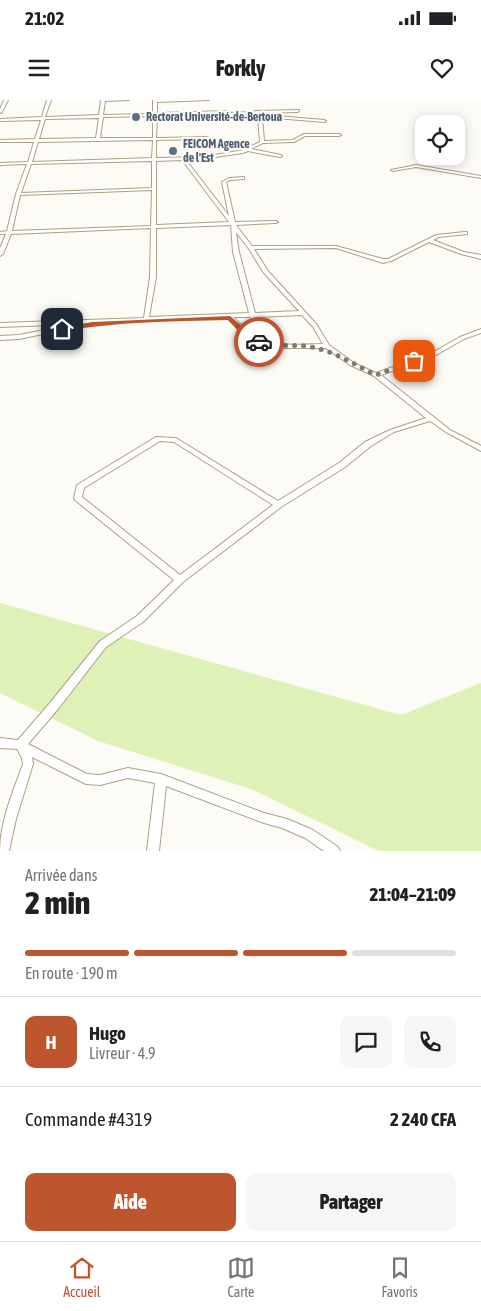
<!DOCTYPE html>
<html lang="fr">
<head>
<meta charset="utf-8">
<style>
  :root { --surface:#fff; --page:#f6f6f6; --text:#202124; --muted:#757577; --line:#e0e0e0; --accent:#bd562e }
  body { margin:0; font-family:"Asap Condensed",sans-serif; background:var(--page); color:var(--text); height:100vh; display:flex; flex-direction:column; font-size:19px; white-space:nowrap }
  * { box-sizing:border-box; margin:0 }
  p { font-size:16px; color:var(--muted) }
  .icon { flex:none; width:28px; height:28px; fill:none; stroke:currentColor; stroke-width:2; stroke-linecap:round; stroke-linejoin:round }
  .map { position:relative; height:751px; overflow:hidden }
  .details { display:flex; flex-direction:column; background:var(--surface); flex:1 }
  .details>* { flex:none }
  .controls { position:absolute; left:415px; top:15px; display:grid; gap:10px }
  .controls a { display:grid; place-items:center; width:50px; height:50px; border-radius:10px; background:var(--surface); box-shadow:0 2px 12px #0003; font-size:25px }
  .pin { position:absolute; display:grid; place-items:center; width:42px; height:42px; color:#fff; margin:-21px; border-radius:10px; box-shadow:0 2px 8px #0006 }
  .courier { position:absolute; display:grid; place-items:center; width:50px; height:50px; margin:-25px; border:4px solid #bd562e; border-radius:50%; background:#fff; color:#222; box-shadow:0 1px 6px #0007 }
  .headline em { font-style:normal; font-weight:800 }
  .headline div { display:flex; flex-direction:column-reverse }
  .headline { display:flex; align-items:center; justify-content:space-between; height:85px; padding:0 25px }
  h1 { font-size:32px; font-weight:800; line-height:38px }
  .bar { display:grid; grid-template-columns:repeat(4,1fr); gap:8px 5px; align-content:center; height:60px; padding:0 25px }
  .bar i { height:6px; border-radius:4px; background:var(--line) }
  .bar .selected { background:var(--accent) }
  .bar p { grid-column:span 4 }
  .line { display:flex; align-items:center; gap:12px; padding:0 25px; border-top:1px solid var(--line) }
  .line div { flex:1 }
  .round { display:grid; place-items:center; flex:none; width:52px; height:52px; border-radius:10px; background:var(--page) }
  .action { display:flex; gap:10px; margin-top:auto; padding:10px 25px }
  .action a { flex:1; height:58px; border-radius:10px; background:var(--accent); color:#fff; font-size:20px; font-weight:800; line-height:58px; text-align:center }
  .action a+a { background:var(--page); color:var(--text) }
  .status { display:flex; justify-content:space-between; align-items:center; height:35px; padding:0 25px; background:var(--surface); direction:ltr }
  .status svg { height:14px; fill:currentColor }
  header { display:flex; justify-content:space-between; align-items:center; height:65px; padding:0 25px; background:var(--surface); font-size:22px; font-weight:800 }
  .dock { display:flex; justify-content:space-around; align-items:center; height:70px; border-top:1px solid var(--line); background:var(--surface); font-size:14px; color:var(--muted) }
  .dock a { display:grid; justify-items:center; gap:2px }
  .dock .selected { color:var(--accent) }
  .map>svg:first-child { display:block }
</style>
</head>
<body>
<div class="status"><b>21:02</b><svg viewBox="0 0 49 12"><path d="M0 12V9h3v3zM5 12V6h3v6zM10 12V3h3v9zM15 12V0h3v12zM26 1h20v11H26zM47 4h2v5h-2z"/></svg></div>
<header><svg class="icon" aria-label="menu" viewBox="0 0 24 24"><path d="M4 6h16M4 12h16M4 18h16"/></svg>Forkly<svg class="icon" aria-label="heart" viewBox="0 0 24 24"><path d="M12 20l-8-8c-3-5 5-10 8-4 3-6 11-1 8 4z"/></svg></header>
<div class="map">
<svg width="481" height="751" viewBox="0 0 481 751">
  <rect width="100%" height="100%" fill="#fdfbf5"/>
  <!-- green -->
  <path fill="#def2b7" d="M 0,503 L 401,615 L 481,583 L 481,751 L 379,751 L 251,689 L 98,641 L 0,593 Z"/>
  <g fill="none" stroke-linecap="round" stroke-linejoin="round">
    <!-- street casing -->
    <g stroke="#aba083" stroke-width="2">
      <path id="street" d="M 4,0 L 8,0 L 2,12 L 0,13 L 0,9 Z
        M 47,0 L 51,0 L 45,17 L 99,15 L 101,0 L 129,0 L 105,1 L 103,15 L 153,14 L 153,0 L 209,0 L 157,2 L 157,13 L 228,11 L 230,12 L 229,13 L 254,12 L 255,11 L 299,10 L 298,12 L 255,13 L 262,16 L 264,41 L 293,40 L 304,34 L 339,34 L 341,35 L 339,36 L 305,36 L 294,42 L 263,43 L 251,49 L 281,55 L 282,56 L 280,57 L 248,51 L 243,53 L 202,59 L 186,60 L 229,116 L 222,82 L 229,78 L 244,77 L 244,79 L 230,80 L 226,82 L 235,122 L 276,121 L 278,122 L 276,123 L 236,125 L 252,146 L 336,146 L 383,159 L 388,159 L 436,135 L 465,132 L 467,132 L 467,134 L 439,137 L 433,140 L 464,152 L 481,155 L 481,159 L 461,154 L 429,142 L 391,161 L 383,163 L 336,148 L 254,149 L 268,171 L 317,225 L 329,245 L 354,263 L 376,273 L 432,253 L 460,237 L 481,229 L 481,233 L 464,239 L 436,255 L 381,275 L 450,330 L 481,346 L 481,351 L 446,332 L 430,321 L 394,332 L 371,346 L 345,367 L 281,407 L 183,482 L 143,522 L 106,547 L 58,609 L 28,644 L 87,674 L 100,675 L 128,668 L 161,674 L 264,713 L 287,719 L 313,730 L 338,747 L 340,751 L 324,751 L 305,738 L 282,728 L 264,723 L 166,686 L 159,751 L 147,751 L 155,683 L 128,678 L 100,685 L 86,684 L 32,657 L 33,664 L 16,719 L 9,751 L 0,751 C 0,721 13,692 23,664 L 22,658 L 17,649 L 0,648 L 0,638 L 18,640 L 50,603 L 100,541 L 137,516 L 174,480 L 75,400 L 74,398 L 77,385 L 156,337 L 176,338 L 278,401 L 339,363 L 365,342 L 390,330 L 426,318 L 374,276 L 350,265 L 326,248 L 285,248 L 274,247 L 262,244 L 251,239 L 240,231 L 227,218 L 0,227 L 0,223 L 144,218 L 150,177 L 151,128 L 11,134 L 3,154 L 0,156 L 0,148 L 6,134 L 0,134 L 0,132 L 7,131 L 16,94 L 27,64 L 0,65 L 0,63 L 28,62 L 34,42 L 0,42 L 0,40 L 35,39 L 41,20 L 0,21 L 0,19 L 42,17 ZM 224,13 L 223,14 L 225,15 L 252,14 L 258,17 L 260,42 L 247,48 L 206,37 L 156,38 L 157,16 ZM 153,16 L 153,38 L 100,38 L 103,17 ZM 99,18 L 96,38 L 39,39 L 45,19 ZM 206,39 L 244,50 L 202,57 L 156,58 L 156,40 ZM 153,40 L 152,58 L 32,62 L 38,42 ZM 182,60 L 229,122 L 156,125 L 156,61 ZM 152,61 L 152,88 L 21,93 L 31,64 ZM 152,90 L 151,126 L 12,131 L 20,95 ZM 231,125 L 233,152 L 249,213 L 149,217 L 156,177 L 156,128 ZM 236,132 L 249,149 L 264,173 L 299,211 L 255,213 L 239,152 ZM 302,215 L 313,227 L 323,244 C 279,245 267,249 233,217 L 250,217 L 253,219 L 256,217 ZM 160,341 L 174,342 L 273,405 L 180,475 L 82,397 L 84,388 Z
        M 265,15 L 324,20 L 326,21 L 324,22 L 264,17 Z
        M 416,65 L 481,76 L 481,78 L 416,67 L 393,71 L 391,70 Z
        M 75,224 L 77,225 L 77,227 L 19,239 L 0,240 L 0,236 L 19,235 Z"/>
    </g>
    <!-- street -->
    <use href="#street" fill="#fff" fill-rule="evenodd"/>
  </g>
  <!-- route -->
  <path fill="#bd562e" d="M 230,216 L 261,241 L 261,244 C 249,244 236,228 228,220 C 172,221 117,222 62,231 L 59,229 L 92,222 Z"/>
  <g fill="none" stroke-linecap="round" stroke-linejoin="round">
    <!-- done -->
    <path stroke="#7f7b71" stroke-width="5" stroke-dasharray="0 9" d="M 259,242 C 274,248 289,244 305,246 C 331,249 353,264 376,275 L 414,261"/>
  </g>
  <!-- markers -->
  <g fill="#5c6f8a" stroke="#fdfbf5" stroke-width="2">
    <circle cx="136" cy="17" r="5"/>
    <circle cx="173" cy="51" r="5"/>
  </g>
  <g text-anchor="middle" stroke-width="4.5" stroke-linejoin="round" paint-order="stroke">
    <!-- far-service labels -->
    <g font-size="12" font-weight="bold" fill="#4e5e75" stroke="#fdfbf5" text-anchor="start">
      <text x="146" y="21">Rectorat Université-de-Bertoua</text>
      <text x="183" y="48">FEICOM Agence<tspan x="183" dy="14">de l'Est</tspan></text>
    </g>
  </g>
</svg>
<div class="controls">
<a><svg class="icon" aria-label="locate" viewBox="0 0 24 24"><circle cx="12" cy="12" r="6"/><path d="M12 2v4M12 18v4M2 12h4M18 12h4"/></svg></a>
</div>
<div class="pin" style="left:414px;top:261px;background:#ea580c"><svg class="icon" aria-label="bag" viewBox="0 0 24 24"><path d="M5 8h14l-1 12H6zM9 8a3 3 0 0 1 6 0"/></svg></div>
<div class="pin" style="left:62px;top:229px;background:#1f2937"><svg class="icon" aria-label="home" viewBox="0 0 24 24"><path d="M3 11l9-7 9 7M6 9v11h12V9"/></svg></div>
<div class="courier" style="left:259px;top:242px"><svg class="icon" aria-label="car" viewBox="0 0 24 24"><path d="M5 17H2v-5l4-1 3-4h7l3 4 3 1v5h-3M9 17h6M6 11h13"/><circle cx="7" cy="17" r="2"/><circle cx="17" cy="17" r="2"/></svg></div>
</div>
<section class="details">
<div class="headline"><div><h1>2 min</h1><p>Arrivée dans</p></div><em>21:04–21:09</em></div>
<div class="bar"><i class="selected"></i><i class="selected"></i><i class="selected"></i><i></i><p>En route · 190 m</p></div>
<div class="line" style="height:90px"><b class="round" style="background:var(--accent);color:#fff">H</b><div><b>Hugo</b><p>Livreur · 4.9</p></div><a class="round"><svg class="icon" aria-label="chat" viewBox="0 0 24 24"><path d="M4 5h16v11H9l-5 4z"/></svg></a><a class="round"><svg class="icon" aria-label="phone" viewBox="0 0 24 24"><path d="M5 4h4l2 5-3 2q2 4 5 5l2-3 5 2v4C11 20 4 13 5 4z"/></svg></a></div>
<div class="line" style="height:65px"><div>Commande #4319</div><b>2 240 CFA</b></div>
<div class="action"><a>Aide</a><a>Partager</a></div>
</section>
<nav class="dock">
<a class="selected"><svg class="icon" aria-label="home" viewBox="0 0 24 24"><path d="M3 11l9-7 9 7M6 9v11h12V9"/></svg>Accueil</a>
<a><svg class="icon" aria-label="map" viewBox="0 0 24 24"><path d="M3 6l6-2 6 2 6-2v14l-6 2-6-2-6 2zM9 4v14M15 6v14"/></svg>Carte</a>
<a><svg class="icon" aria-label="saved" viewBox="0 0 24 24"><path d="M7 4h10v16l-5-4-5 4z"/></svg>Favoris</a>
</nav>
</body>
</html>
